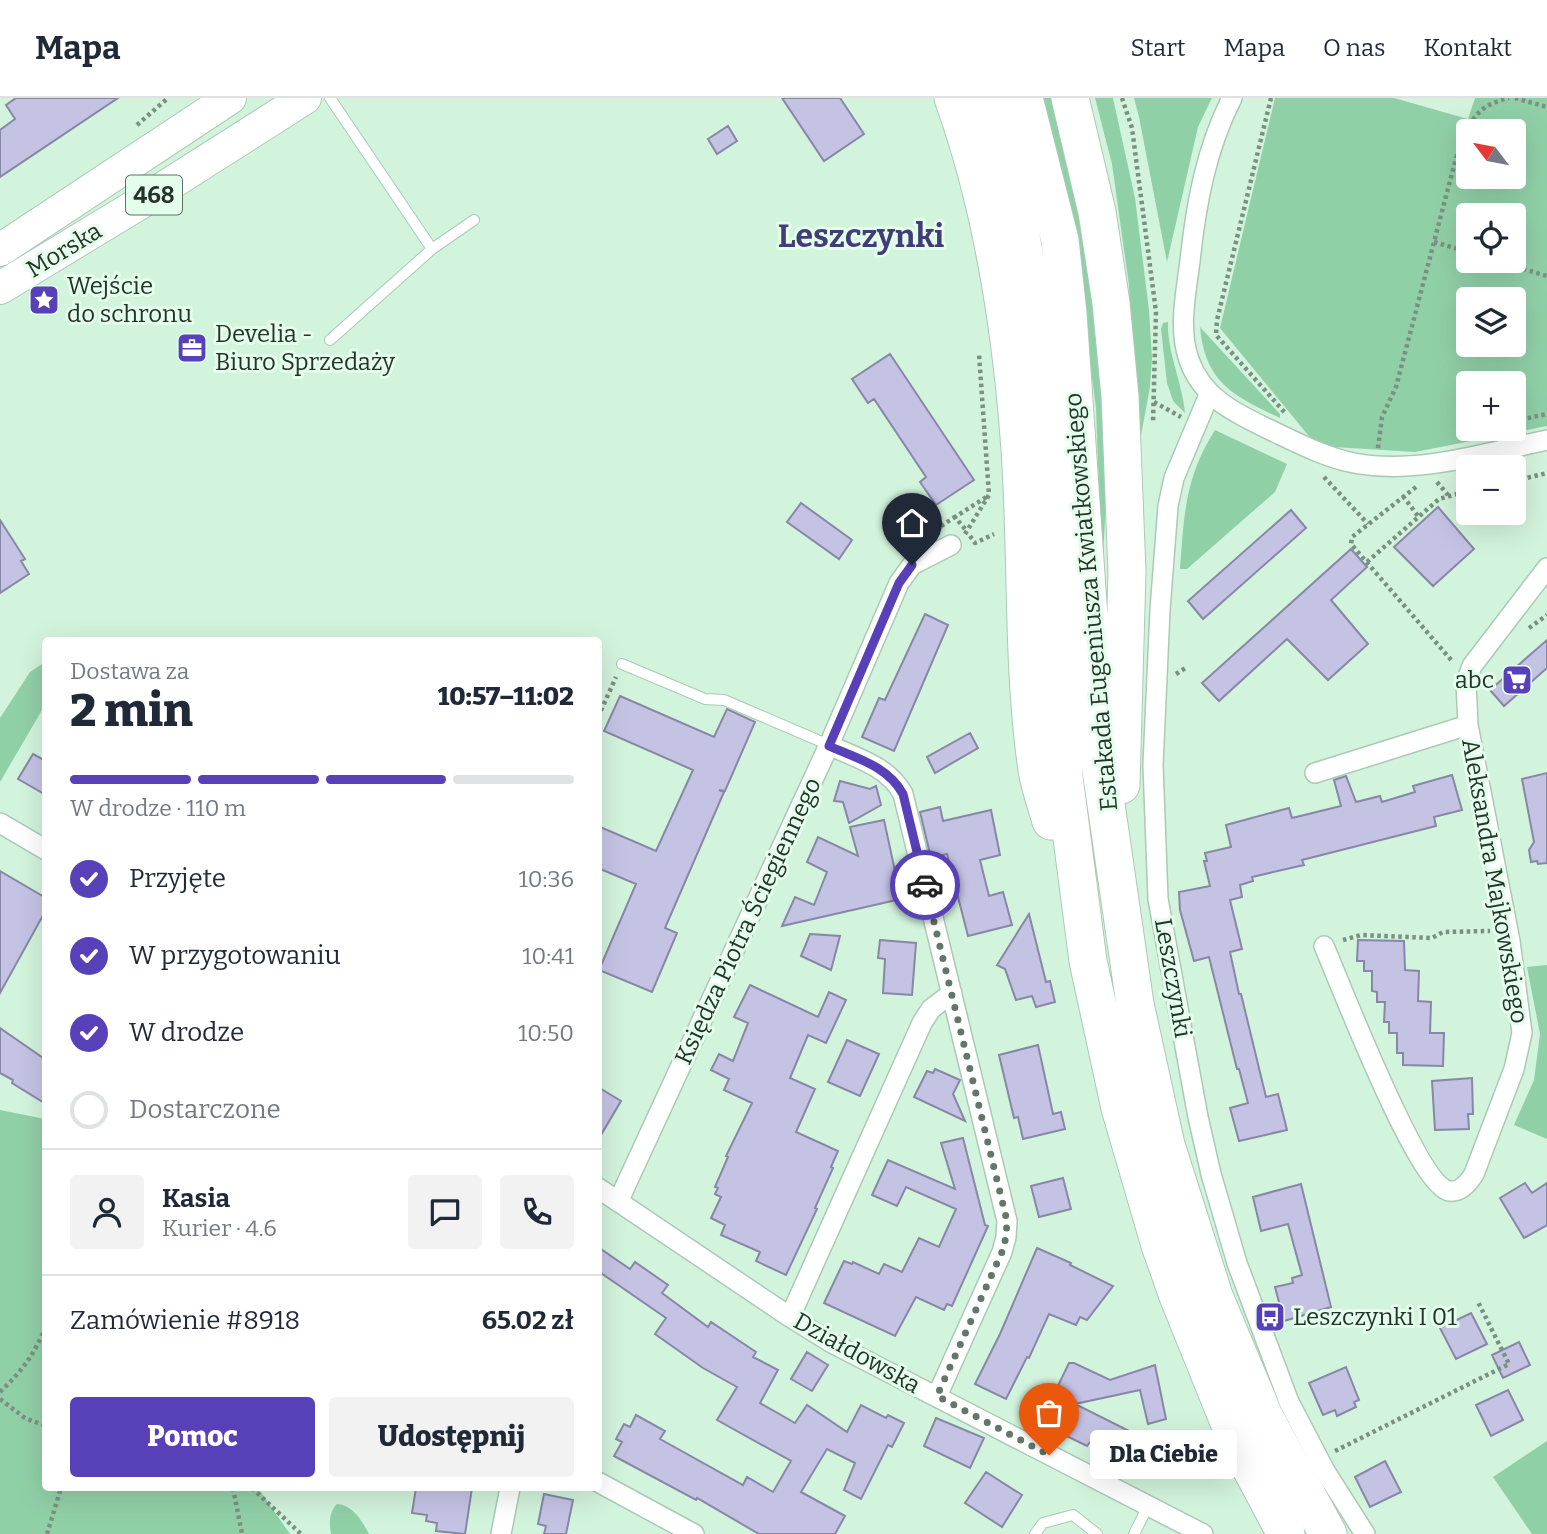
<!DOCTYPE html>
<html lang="pl">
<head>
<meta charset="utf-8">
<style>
  :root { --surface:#fff; --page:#f2f2f3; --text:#1f2937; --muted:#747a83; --line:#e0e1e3; --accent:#5740b8 }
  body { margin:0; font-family:Bitter,serif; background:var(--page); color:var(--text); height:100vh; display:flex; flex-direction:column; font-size:26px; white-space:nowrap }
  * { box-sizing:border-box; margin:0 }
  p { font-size:23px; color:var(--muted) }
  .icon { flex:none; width:38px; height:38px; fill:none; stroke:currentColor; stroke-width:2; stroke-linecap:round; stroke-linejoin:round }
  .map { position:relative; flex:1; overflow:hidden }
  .panel { position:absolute; left:42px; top:539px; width:560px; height:854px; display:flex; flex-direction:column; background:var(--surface); border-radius:7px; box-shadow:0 7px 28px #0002 }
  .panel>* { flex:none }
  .needle { width:46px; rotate:302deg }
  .buttons { position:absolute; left:1456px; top:21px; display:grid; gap:14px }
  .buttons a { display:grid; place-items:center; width:70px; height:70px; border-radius:7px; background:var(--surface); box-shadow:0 7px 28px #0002; font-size:35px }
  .pin { position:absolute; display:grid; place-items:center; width:60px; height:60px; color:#fff; margin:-72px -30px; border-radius:50% 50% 50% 0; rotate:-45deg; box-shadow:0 0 7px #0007 }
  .pin .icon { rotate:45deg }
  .courier { position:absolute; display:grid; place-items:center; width:70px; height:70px; margin:-35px; border:5px solid #5740b8; border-radius:50%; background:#fff; color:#222; box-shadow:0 2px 9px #0007 }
  .bubble { position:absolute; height:49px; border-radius:7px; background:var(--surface); box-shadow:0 7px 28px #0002; font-size:23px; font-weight:800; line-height:49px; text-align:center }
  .overview em { font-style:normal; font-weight:800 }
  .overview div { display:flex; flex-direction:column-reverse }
  .overview { display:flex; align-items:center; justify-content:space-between; height:119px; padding:0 28px }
  h1 { font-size:46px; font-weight:800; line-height:52px }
  .bar { display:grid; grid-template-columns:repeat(4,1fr); gap:10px 7px; align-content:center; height:84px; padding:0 28px }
  .bar i { height:9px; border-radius:5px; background:var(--line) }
  .bar .selected { background:var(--accent) }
  .bar p { grid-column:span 4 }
  .line { display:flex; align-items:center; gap:18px; padding:0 28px; border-top:2px solid var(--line) }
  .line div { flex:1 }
  .round { display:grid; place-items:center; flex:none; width:74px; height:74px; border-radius:7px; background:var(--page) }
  ol { padding:0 28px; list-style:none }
  li { display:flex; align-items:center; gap:21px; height:77px }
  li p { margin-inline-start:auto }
  li .icon { padding:7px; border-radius:50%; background:var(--accent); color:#fff; stroke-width:4 }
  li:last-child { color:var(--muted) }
  li i { width:38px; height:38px; border:4px solid var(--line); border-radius:50% }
  .action { display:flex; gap:14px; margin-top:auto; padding:14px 28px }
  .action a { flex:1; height:80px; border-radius:7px; background:var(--accent); color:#fff; font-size:28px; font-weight:800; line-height:80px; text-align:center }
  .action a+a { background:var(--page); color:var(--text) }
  header { display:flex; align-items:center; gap:42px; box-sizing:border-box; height:98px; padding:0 35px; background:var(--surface); border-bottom:2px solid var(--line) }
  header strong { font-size:33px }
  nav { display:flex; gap:38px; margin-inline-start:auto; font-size:24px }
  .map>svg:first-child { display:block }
</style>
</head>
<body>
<header>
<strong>Mapa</strong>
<nav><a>Start</a><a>Mapa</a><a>O nas</a><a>Kontakt</a></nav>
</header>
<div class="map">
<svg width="1547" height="1436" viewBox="0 0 1547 1436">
  <rect width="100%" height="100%" fill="#d2f3dc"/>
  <!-- green -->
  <path fill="#90d0a7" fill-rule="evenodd" d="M 1042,0 L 1055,0 L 1084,122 L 1104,312 L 1106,403 L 1102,478 L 1096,310 L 1074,139 L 1052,32 Z
    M 1095,0 L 1113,0 L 1135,100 L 1149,212 L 1152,260 L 1150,289 L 1136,364 L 1129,187 L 1112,66 Z
    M 1134,0 L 1212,0 L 1198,29 L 1167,164 L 1139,19 Z
    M 1275,0 L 1394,0 L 1468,21 L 1475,0 L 1547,0 L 1547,328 L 1415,354 L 1317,348 L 1220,230 ZM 1468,33 L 1514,33 L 1514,79 L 1468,79 ZM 1468,117 L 1514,117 L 1514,163 L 1468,163 ZM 1468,201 L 1514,201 L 1514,247 L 1468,247 ZM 1468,285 L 1514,285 L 1514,331 L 1468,331 Z
    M 1168,224 C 1167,255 1182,283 1185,315 L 1173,303 L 1167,285 L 1161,231 L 1163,225 Z
    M 1200,229 L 1280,316 L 1280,320 C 1234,298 1205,285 1200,229 Z
    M 1215,332 L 1287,366 L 1275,394 L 1187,471 L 1180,471 C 1184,417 1185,379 1215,332 Z
    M 45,564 L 45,607 L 0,684 L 0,620 L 30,574 Z
    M 1547,867 L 1547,1041 L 1514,1027 L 1534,982 L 1540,936 L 1527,869 Z
    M 0,1012 L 45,1021 L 46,1390 L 258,1390 L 290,1436 L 0,1436 Z
    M 1547,1343 L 1547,1436 L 1532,1436 L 1493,1379 Z
    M 337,1406 C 353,1407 362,1423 369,1436 L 331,1436 C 329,1425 329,1414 337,1406 Z"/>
  <!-- building -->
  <path fill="#c4c3e4" stroke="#8887a6" stroke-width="2" d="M 16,0 L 118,0 L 0,79 L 0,32 L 15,21 L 6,7 Z
    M 782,0 L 840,0 L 864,36 L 824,63 Z
    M 728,28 L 737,43 L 717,56 L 708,41 Z
    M 890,256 L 974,382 L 936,407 L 920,384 L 926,379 L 874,301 L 868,305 L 852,281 Z
    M 801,405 L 852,442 L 839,461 L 787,424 Z
    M 1438,409 L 1474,451 L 1433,488 L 1394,449 Z
    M 1291,412 L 1306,430 L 1203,521 L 1188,503 Z
    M 0,422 L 25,461 L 21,463 L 29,476 L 0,495 Z
    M 1351,451 L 1367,469 L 1331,502 L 1368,546 L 1328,582 L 1287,541 L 1219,603 L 1202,585 Z
    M 925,516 L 948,527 L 894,653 L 862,639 L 879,600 L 885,602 Z
    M 1547,542 L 1547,570 L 1504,608 L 1490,592 Z
    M 620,598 L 714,639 L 727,611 L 755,624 L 725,693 L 719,692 L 724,694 L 665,830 L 677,835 L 652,894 L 599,872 L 636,786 L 598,770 L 598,728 L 656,753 L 693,672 L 604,633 Z
    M 970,635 L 978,650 L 935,675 L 927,659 Z
    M 33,656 L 46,663 L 46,697 L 18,681 Z
    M 1547,675 L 1547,765 L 1538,766 L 1537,763 L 1531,764 L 1529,752 L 1534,744 L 1522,681 Z
    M 1452,677 L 1462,712 L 1434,719 L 1436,728 L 1302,762 L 1304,767 L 1252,779 L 1253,783 L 1240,787 L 1242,799 L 1230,802 L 1242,851 L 1230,854 L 1239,896 L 1241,896 L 1266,999 L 1278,996 L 1287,1032 L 1239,1043 L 1230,1010 L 1248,1005 L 1239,971 L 1237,971 L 1209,859 L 1194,863 L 1180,812 L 1179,794 L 1210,788 L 1204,763 L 1207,763 L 1205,755 L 1231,749 L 1226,727 L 1289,710 L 1292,720 L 1341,708 L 1334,682 L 1346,678 L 1356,704 L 1380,698 L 1382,704 L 1415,694 L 1413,688 Z
    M 840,683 L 870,691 L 876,688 L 881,707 L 849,725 L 843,704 L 834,703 Z
    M 940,709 L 943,723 L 991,712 L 1000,757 L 980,762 L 989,798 L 1003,794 L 1012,827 L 968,838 L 947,756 L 931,760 L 920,714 Z
    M 884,722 L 901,801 L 782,828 L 795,799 L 814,807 L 827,774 L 807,764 L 818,739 L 858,758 L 850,729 Z
    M 0,773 L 46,800 L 46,812 L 0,895 Z
    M 1029,816 L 1046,884 L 1050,883 L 1055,904 L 1036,909 L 1032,898 L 1016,902 L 1005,871 L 997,867 Z
    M 810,836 L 840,838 L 831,872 L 801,858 Z
    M 880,842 L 916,845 L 912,897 L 883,895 L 885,861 L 878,860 Z
    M 1358,842 L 1404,843 L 1405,872 L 1419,873 L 1418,903 L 1431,904 L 1430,935 L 1444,935 L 1443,968 L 1403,967 L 1403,955 L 1397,955 L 1397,935 L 1389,935 L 1389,924 L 1384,924 L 1385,904 L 1377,904 L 1377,894 L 1372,893 L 1372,873 L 1364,873 L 1364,863 L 1357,863 Z
    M 750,887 L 818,919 L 829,894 L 846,902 L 826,945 L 808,937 L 790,980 L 815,991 L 796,1034 L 838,1053 L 831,1069 L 833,1070 L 815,1110 L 817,1111 L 786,1177 L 756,1163 L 760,1154 L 721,1137 L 725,1127 L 711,1120 L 721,1099 L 715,1096 L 718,1090 L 715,1089 L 728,1059 L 726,1058 L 752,1005 L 724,992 L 729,981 L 711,972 L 719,956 L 733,963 L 748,925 L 734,919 Z
    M 0,930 L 46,962 L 46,1006 L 12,985 L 13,982 L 0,975 Z
    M 847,942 L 879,956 L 860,998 L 828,984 Z
    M 1038,947 L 1053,1016 L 1061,1014 L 1065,1031 L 1023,1041 L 1018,1019 L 1014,1020 L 999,957 Z
    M 935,971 L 960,982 L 953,996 L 965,1023 L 914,999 L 927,973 L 933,975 Z
    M 1472,980 L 1473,1016 L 1468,1016 L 1469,1031 L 1435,1032 L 1432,983 Z
    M 598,989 L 621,1003 L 598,1042 Z
    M 963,1040 L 985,1127 L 988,1128 L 952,1208 L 947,1206 L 944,1212 L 916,1199 L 895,1238 L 824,1205 L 844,1163 L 852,1166 L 853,1164 L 879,1176 L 884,1166 L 902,1174 L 919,1140 L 939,1149 L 956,1111 L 906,1089 L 897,1108 L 872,1097 L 888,1062 L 955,1091 L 941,1045 Z
    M 1063,1080 L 1071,1111 L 1039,1119 L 1031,1088 Z
    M 1525,1085 L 1532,1095 L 1547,1085 L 1547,1127 L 1524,1140 L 1500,1100 Z
    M 1301,1086 L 1331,1209 L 1284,1223 L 1275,1189 L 1293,1185 L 1292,1180 L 1302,1177 L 1288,1126 L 1261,1133 L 1253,1099 Z
    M 598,1149 L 630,1171 L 635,1164 L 668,1187 L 662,1195 L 708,1229 L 711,1224 L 756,1254 L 753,1259 L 778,1272 L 760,1305 L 795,1325 L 807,1307 L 847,1334 L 861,1307 L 886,1320 L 888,1317 L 904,1325 L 892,1349 L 888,1347 L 861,1401 L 844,1392 L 855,1365 L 827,1351 L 801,1394 L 845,1418 L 835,1436 L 759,1436 L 697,1400 L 696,1402 L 614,1358 L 622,1344 L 616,1341 L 624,1326 L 630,1329 L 636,1317 L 665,1333 L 660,1341 L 743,1387 L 747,1379 L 773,1394 L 791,1363 L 717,1322 L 737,1289 L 703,1270 L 655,1236 L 666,1220 L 598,1173 Z
    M 1037,1150 L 1071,1165 L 1070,1167 L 1113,1188 L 1087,1222 L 1080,1219 L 1076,1227 L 1049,1216 L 1029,1260 L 1027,1259 L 1006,1301 L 975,1286 L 1000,1236 Z
    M 1471,1215 L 1487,1246 L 1456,1261 L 1440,1230 Z
    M 1519,1244 L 1530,1267 L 1503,1280 L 1492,1257 Z
    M 807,1254 L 828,1267 L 812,1293 L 791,1281 Z
    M 1069,1265 L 1074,1265 L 1110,1282 L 1155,1267 L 1166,1321 L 1148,1326 L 1140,1292 L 1075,1306 L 1131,1334 L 1118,1359 L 1090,1344 L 1087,1348 L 1040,1325 Z
    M 1346,1269 L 1359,1302 L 1354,1304 L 1356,1309 L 1337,1318 L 1335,1312 L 1323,1317 L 1309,1285 Z
    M 1508,1292 L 1523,1322 L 1491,1338 L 1476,1307 Z
    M 936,1320 L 984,1340 L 970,1370 L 924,1348 Z
    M 1385,1363 L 1401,1394 L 1370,1409 L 1355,1379 Z
    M 986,1374 L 1022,1397 L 1002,1429 L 965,1405 Z
    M 416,1390 L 472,1390 L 465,1436 L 436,1433 L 437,1425 L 426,1423 L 427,1417 L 412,1415 Z
    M 544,1396 L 573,1402 L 566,1436 L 544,1436 L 546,1428 L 538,1426 Z"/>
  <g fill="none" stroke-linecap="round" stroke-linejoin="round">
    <!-- lane casing -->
    <g stroke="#aacab5" stroke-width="12">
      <path id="lane" d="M 330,0 L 432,151 L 474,122
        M 330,242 L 432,151
        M 622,566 L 705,601 L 724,602 L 829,647
        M 1035,1436 L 1043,1425 L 1073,1417 L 1097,1436
        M 1134,1436 L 1148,1408"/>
    </g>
    <!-- street casing -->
    <g stroke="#aacab5" stroke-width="22">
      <path id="street" d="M 1232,0 C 1206,51 1196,106 1190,163 C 1186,195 1178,231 1189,262 C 1202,299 1233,314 1266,330 C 1294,343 1323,359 1354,365 C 1417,377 1485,355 1547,342
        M 1209,297 L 1174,380 L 1168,408 L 1160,512 L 1153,667 L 1158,801 L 1198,1019 L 1211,1076 L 1237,1165 L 1289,1304 L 1325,1373 L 1365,1436
        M 829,647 C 856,660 888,668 903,696 L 1007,1123 L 1006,1139 L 1002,1154 L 937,1298
        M 1315,675 L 1468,627
        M 0,725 L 46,752
        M 1324,848 C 1340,885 1417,1086 1449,1093 C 1461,1095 1469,1084 1474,1076 L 1514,971 L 1522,935 L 1510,843 L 1468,627 L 1466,584 L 1472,568 L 1547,470
        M 598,1090 L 790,1219 L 830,1244 L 1203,1436
        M 618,1104 L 829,647 L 899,485 L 912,467 L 951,447
        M 790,1219 L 922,925 L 931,911 L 952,895
        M 598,1384 L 694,1436
        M 501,1436 L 510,1390"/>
    </g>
    <!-- primary casing -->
    <g stroke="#aacab5" stroke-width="34">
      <path id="primary" d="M 0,152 L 230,0
        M 0,190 L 140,105 L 305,0"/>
    </g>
    <!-- highway casing -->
    <g stroke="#aacab5" stroke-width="39">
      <path id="highway" d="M 953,0 C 992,108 1010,224 1019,338 C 1028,449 1021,561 1037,672 C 1040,689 1046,706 1051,723
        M 988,0 L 1001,39 L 1023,149 L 1048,299 L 1055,541 L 1064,679 L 1088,863 L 1120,1010 L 1160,1147 L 1178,1198 L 1237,1344 L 1286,1436
        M 1024,0 L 1060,142 L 1068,215 L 1098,651 L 1135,906 L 1166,1047 L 1214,1198 L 1264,1318 L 1328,1436
        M 1070,0 L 1097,114 L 1111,205 L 1120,298 L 1127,474 L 1121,687"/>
    </g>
    <!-- path -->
    <path stroke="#7a9181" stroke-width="4.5" stroke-dasharray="3.5 3.5" stroke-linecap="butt" d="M 1122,0 L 1132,30 L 1156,214 L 1153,324
      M 1271,0 L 1217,222 L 1216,237 L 1286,316
      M 1515,0 L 1547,9
      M 137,27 L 168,0
      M 1434,144 L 1468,154
      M 1496,163 L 1547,178
      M 1154,304 L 1181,319
      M 1514,323 L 1547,316
      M 1378,350 L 1382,319 L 1396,289 L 1456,60 C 1470,27 1471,9 1509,0
      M 1324,379 L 1368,426
      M 1514,383 L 1547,375
      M 1437,384 L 1448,397
      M 1416,389 L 1352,439 L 1351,446 L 1452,563
      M 1403,398 L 1418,418
      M 941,428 L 955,419
      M 965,431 L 955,419 L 988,398
      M 965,436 L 989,397 L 979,256
      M 970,438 L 975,445 L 994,436
      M 1367,464 L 1439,401 L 1468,393
      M 1529,530 L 1547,517
      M 1176,576 L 1187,569
      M 598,619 L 616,579
      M 1343,842 L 1361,837 L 1432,840 L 1443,834 L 1490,833
      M 0,1294 C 23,1272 34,1257 46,1228
      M 0,1301 L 25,1320 L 46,1328
      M 1335,1353 L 1509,1266 L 1478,1204
      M 233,1390 L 242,1436
      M 252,1390 L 301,1436
      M 47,1436 L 61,1390"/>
    <!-- lane -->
    <use href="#lane" stroke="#fff" stroke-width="10"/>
    <!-- street -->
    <use href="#street" stroke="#fff" stroke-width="19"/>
    <!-- primary -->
    <use href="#primary" stroke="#fff" stroke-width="32"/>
    <!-- highway -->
    <use href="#highway" stroke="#fff" stroke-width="37"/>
  </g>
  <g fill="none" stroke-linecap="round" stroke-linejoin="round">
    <!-- done -->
    <path stroke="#627669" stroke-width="7" stroke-dasharray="0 12.6" d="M 925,787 L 1007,1123 L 1006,1139 L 1002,1154 L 937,1298 L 1049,1357"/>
    <!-- route -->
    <path stroke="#5740b8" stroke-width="9" d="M 912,467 L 899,485 L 829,648 C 856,660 888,668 903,696 L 925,787"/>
  </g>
  <!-- icons -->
  <defs>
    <g id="sight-square" transform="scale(1.575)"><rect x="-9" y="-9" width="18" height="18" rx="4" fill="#5740b8" stroke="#e4feec"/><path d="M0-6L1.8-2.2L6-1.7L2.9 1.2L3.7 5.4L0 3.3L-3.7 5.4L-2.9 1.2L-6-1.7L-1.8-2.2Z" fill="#fff"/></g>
    <g id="office-square" transform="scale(1.575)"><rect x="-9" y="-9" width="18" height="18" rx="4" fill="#5740b8" stroke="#e4feec"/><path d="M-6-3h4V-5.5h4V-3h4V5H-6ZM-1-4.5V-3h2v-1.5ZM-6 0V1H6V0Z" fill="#fff"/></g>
    <g id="supermarket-square" transform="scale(1.575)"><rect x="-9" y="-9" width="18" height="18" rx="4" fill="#5740b8" stroke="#e4feec"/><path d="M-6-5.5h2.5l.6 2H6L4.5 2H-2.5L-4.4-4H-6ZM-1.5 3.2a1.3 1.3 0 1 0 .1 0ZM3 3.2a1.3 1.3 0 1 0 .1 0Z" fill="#fff"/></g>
    <g id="bus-square" transform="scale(1.575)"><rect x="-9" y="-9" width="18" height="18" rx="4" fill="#5740b8" stroke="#e4feec"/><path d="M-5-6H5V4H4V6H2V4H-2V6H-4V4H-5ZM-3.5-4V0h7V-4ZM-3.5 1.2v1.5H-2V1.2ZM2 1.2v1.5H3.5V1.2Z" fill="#fff"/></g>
  </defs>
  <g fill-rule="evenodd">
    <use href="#sight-square" x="44" y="202"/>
    <use href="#office-square" x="192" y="250"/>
    <use href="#supermarket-square" x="1517" y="582"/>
    <use href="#bus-square" x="1270" y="1219"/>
  </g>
  <g text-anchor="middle" stroke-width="6" stroke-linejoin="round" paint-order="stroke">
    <!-- shield labels -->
    <rect fill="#e4feec" stroke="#5f7065" stroke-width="2" x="126" y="77.5" width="56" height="39" rx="5"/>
    <g font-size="23" font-weight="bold" fill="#26332b">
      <text x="154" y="105">468</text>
    </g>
    <!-- street labels -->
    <g font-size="24" fill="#26332b" stroke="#e4feec">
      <text transform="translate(64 152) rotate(-31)" y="8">Morska</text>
      <text transform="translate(1091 504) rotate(-95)" y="8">Estakada Eugeniusza Kwiatkowskiego</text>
      <text transform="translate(1495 783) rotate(80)" y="8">Aleksandra Majkowskiego</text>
      <text transform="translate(748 823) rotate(-65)" y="8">Księdza Piotra Ściegiennego</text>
      <text transform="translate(1173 880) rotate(80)" y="8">Leszczynki</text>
      <text transform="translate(857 1255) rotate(29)" y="8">Działdowska</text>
    </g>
    <!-- poi labels -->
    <g font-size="24" fill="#26332b" stroke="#e4feec" text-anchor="start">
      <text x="67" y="196">Wejście<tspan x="67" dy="28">do schronu</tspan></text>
      <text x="215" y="244">Develia -<tspan x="215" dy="28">Biuro Sprzedaży</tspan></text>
      <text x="1494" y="590" text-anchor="end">abc</text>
      <text x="1293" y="1227">Leszczynki I 01</text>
    </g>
    <!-- district labels -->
    <g font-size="32" font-weight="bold" fill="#423c78" stroke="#e4feec">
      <text x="861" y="149">Leszczynki</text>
    </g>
  </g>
</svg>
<div class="buttons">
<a><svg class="needle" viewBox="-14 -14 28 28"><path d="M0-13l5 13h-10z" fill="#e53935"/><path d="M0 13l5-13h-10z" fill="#747a83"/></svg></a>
<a><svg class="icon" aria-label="locate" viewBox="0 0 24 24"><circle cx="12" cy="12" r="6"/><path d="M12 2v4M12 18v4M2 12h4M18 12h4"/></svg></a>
<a><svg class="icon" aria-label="layers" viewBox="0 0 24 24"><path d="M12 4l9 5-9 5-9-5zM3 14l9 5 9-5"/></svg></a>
<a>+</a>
<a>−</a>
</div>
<div class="pin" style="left:1049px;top:1357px;background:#ea580c"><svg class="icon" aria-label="bag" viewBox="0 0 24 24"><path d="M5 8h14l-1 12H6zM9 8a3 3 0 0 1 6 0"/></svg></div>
<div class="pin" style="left:912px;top:467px;background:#1f2937"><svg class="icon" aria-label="home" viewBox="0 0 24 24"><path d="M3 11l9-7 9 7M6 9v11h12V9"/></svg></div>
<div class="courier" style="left:925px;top:787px"><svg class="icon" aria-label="car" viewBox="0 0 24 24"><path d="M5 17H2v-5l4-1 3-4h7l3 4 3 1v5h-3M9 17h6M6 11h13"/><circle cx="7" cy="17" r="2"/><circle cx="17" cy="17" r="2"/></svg></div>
<div class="bubble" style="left:1090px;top:1332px;width:147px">Dla Ciebie</div>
<section class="panel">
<div class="overview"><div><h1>2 min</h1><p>Dostawa za</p></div><em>10:57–11:02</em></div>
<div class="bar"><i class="selected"></i><i class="selected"></i><i class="selected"></i><i></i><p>W drodze · 110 m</p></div>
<ol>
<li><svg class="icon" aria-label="check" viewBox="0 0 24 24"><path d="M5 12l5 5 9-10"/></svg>Przyjęte<p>10:36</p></li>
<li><svg class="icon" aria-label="check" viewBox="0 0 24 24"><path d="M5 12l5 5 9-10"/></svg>W przygotowaniu<p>10:41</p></li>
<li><svg class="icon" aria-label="check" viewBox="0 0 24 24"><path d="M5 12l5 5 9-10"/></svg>W drodze<p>10:50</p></li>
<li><i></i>Dostarczone</li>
</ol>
<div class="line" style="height:126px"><a class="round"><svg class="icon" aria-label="person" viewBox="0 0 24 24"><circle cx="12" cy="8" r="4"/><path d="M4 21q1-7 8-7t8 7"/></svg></a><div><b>Kasia</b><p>Kurier · 4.6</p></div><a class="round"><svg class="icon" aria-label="chat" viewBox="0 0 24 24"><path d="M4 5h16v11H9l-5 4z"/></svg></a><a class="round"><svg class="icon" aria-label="phone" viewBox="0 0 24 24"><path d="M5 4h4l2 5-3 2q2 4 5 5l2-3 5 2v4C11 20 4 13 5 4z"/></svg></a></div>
<div class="line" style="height:91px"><div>Zamówienie #8918</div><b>65.02 zł</b></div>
<div class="action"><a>Pomoc</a><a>Udostępnij</a></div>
</section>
</div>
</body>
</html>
